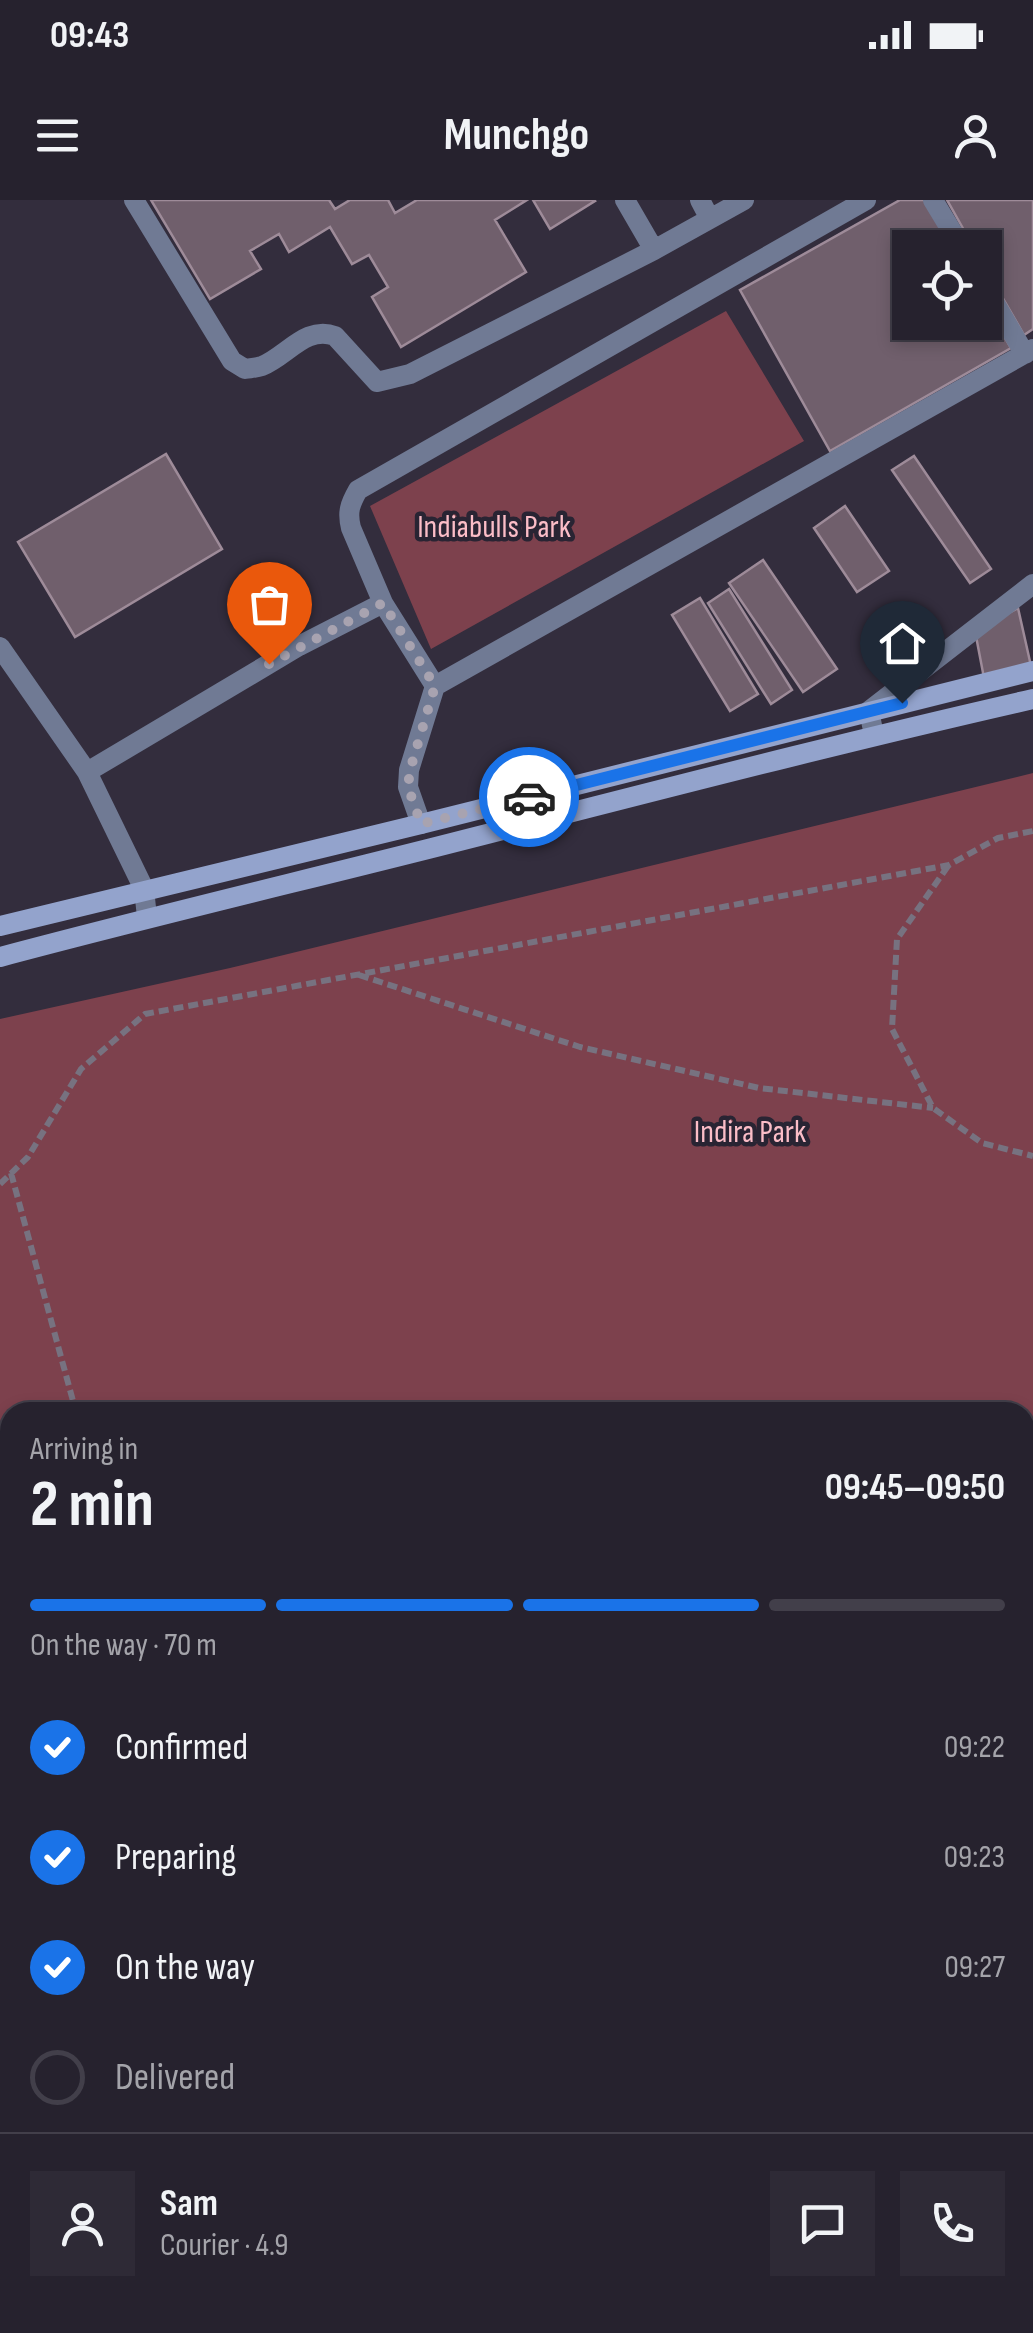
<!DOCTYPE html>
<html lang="en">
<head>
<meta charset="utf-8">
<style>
  :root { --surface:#26222e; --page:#2e2a36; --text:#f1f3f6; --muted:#a4a4aa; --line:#423f4a; --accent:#1a73e8 }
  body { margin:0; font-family:"Sofia Sans Condensed",sans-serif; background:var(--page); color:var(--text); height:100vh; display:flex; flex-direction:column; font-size:38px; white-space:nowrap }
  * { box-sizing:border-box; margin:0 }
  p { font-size:32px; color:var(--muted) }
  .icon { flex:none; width:55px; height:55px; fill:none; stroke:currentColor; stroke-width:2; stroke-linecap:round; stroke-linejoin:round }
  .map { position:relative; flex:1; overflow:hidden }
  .side { position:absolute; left:0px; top:1202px; width:1035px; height:932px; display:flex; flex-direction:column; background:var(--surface); border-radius:30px 30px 0 0; box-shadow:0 5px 15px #0003,0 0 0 2px var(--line) }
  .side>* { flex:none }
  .controls { position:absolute; left:892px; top:30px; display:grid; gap:20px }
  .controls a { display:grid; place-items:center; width:110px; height:110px; border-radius:0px; background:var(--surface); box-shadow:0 5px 15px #0003,0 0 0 2px var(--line); font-size:50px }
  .pin { position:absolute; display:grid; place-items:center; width:85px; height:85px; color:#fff; margin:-102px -42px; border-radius:50% 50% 50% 0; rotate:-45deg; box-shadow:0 0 10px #0007 }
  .pin .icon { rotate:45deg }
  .courier { position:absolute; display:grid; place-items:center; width:100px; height:100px; margin:-50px; border:8px solid #1a73e8; border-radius:50%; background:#fff; color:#222; box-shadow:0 2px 12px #0007 }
  .headline em { font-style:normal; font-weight:700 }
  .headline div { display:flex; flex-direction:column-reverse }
  .headline { display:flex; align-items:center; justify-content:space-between; height:170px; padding:0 30px }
  h1 { font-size:65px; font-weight:700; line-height:75px }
  .bar { display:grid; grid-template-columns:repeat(4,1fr); gap:15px 10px; align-content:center; height:120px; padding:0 30px }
  .bar i { height:12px; border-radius:8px; background:var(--line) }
  .bar .on { background:var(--accent) }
  .bar p { grid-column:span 4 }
  .line { display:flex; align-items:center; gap:25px; padding:0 30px; border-top:2px solid var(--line) }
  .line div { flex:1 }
  .round { display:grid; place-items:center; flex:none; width:105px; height:105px; border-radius:0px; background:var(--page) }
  ol { padding:0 30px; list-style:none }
  li { display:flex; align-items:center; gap:30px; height:110px }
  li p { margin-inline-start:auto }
  li .icon { padding:10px; border-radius:50%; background:var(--accent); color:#fff; stroke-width:4 }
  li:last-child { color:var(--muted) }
  li i { width:55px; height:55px; border:5px solid var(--line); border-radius:50% }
  .status { display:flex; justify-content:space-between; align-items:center; height:70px; padding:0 50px; background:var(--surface); direction:ltr }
  .status svg { height:28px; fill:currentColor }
  header { display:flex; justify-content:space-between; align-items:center; height:130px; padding:0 30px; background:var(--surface); font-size:45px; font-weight:700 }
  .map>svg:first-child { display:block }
</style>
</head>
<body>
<div class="status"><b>09:43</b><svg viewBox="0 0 49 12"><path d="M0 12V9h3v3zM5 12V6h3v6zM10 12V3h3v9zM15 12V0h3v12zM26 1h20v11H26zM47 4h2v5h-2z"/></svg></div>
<header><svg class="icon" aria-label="menu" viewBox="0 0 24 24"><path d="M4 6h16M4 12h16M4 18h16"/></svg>Munchgo<svg class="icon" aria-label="person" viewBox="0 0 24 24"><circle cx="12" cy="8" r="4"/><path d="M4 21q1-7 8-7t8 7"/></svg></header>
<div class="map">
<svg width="1033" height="2133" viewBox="0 0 1033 2133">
  <rect width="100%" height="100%" fill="#332d3d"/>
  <!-- green -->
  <path fill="#7d414d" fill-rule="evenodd" d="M 726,111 L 804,241 L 431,449 L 370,306 Z
    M 1033,573 L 1033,2133 L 0,2133 L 0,819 L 230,768 ZM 10,1212 L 1025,1212 L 1025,2125 L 10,2125 Z"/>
  <!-- building -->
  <path fill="#705f6c" stroke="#9e8b99" stroke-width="2.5" d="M 151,0 L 329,0 L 335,9 L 350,0 L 388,0 L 395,13 L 417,0 L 527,0 L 495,20 L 526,72 L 401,147 L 372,97 L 388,87 L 369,55 L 352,64 L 330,27 L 289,52 L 279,34 L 250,51 L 261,69 L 210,99 Z
    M 533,0 L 594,0 L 595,1 L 550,29 Z
    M 900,0 L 928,0 L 954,48 L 910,48 L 910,122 L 985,122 L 985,103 L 1011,148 L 830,251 L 740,90 Z
    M 947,0 L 1033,0 L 1033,129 L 1024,135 L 985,67 L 985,48 L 974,48 Z
    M 166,254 L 222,349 L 75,437 L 18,342 Z
    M 914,256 L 991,369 L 970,383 L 892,270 Z
    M 845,306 L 889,371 L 857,392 L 814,328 Z
    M 763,360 L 837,469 L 803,492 L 729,383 Z
    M 729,389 L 792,490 L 771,504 L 708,403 Z
    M 700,398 L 758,494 L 730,511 L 672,415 Z
    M 1018,408 L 1031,466 L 984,478 L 975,431 Z"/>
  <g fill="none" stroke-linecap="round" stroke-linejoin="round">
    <!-- path -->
    <path stroke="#777280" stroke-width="6" stroke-dasharray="10 5" stroke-linecap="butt" d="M 948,666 L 897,739 L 892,829 L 933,908 L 982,943 L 1033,956
      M 359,775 L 580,847 L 759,888 L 933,908
      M 11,973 L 76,1212
      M 0,984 L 28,957 L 81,869 L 145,814 L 949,665 L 998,638 L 1033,631
      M 0,1262 L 10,1263
      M 0,1780 L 10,1778
      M 832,2125 L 841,2133
      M 673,2133 L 674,2125"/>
    <!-- street -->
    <path stroke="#707a94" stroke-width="20" d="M 134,0 L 232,161 L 245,169 C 251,168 256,168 262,166 C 287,156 306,125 335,136 L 377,182 L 410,174 L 654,50 L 744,0
      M 625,0 L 654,50
      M 700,0 L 710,19
      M 933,0 L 962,48
      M 985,87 L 1025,154
      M 0,447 L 87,572 L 144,689 L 147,717
      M 435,486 L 383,403 L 351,328 C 347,312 350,304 358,290 L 866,0
      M 874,535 L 869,511 L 1033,384
      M 87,572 L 299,446 L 383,403
      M 421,624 L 408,587 L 409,570 L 435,486 L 1033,149"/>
    <!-- secondary -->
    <path stroke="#93a3cc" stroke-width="20" d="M 0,726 L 421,624 L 1033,471
      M 0,757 C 142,719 285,685 428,649 C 629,598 830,545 1033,499"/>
  </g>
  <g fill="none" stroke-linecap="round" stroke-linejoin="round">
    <!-- done -->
    <path stroke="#a8a3b0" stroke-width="10" stroke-dasharray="0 18" d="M 269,464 L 383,403 L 435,486 L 410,570 L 408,587 L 421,624 L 529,597"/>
    <!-- route -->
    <path stroke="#1a73e8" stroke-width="12" d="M 529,597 L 902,503"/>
  </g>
  <g text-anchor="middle" stroke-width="9" stroke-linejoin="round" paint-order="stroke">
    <!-- park labels -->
    <g font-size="32" fill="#fbbdc7" stroke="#292433">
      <text x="494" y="337">Indiabulls Park</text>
      <text x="750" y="942">Indira Park</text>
    </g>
  </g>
</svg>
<div class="controls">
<a><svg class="icon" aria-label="locate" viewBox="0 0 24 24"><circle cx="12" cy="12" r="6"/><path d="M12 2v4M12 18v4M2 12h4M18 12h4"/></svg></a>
</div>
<div class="pin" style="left:269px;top:464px;background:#ea580c"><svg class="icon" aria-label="bag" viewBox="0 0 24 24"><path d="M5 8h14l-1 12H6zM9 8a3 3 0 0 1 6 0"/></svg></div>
<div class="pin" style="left:902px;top:503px;background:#1f2937"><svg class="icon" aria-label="home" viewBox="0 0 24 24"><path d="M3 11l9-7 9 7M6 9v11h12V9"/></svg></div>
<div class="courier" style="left:529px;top:597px"><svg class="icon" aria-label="car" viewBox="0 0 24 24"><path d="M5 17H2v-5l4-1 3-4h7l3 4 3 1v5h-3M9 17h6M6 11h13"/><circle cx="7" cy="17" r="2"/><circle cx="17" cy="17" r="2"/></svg></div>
<section class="side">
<div class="headline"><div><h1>2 min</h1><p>Arriving in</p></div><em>09:45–09:50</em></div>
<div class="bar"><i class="on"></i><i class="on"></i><i class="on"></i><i></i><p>On the way · 70 m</p></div>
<ol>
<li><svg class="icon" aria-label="check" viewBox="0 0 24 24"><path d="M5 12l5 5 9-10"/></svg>Confirmed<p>09:22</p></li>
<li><svg class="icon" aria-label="check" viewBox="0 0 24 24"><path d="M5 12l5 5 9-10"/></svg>Preparing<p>09:23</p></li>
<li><svg class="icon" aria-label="check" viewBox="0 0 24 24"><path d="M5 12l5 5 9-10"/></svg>On the way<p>09:27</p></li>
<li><i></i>Delivered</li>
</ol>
<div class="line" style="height:180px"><a class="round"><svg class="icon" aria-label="person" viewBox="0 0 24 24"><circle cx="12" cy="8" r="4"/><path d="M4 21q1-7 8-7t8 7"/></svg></a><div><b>Sam</b><p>Courier · 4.9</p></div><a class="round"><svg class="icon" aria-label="chat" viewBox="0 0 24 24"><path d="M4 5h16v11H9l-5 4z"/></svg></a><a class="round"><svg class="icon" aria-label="phone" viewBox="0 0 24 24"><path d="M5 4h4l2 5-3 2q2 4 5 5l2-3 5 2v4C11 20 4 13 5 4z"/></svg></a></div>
</section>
</div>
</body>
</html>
